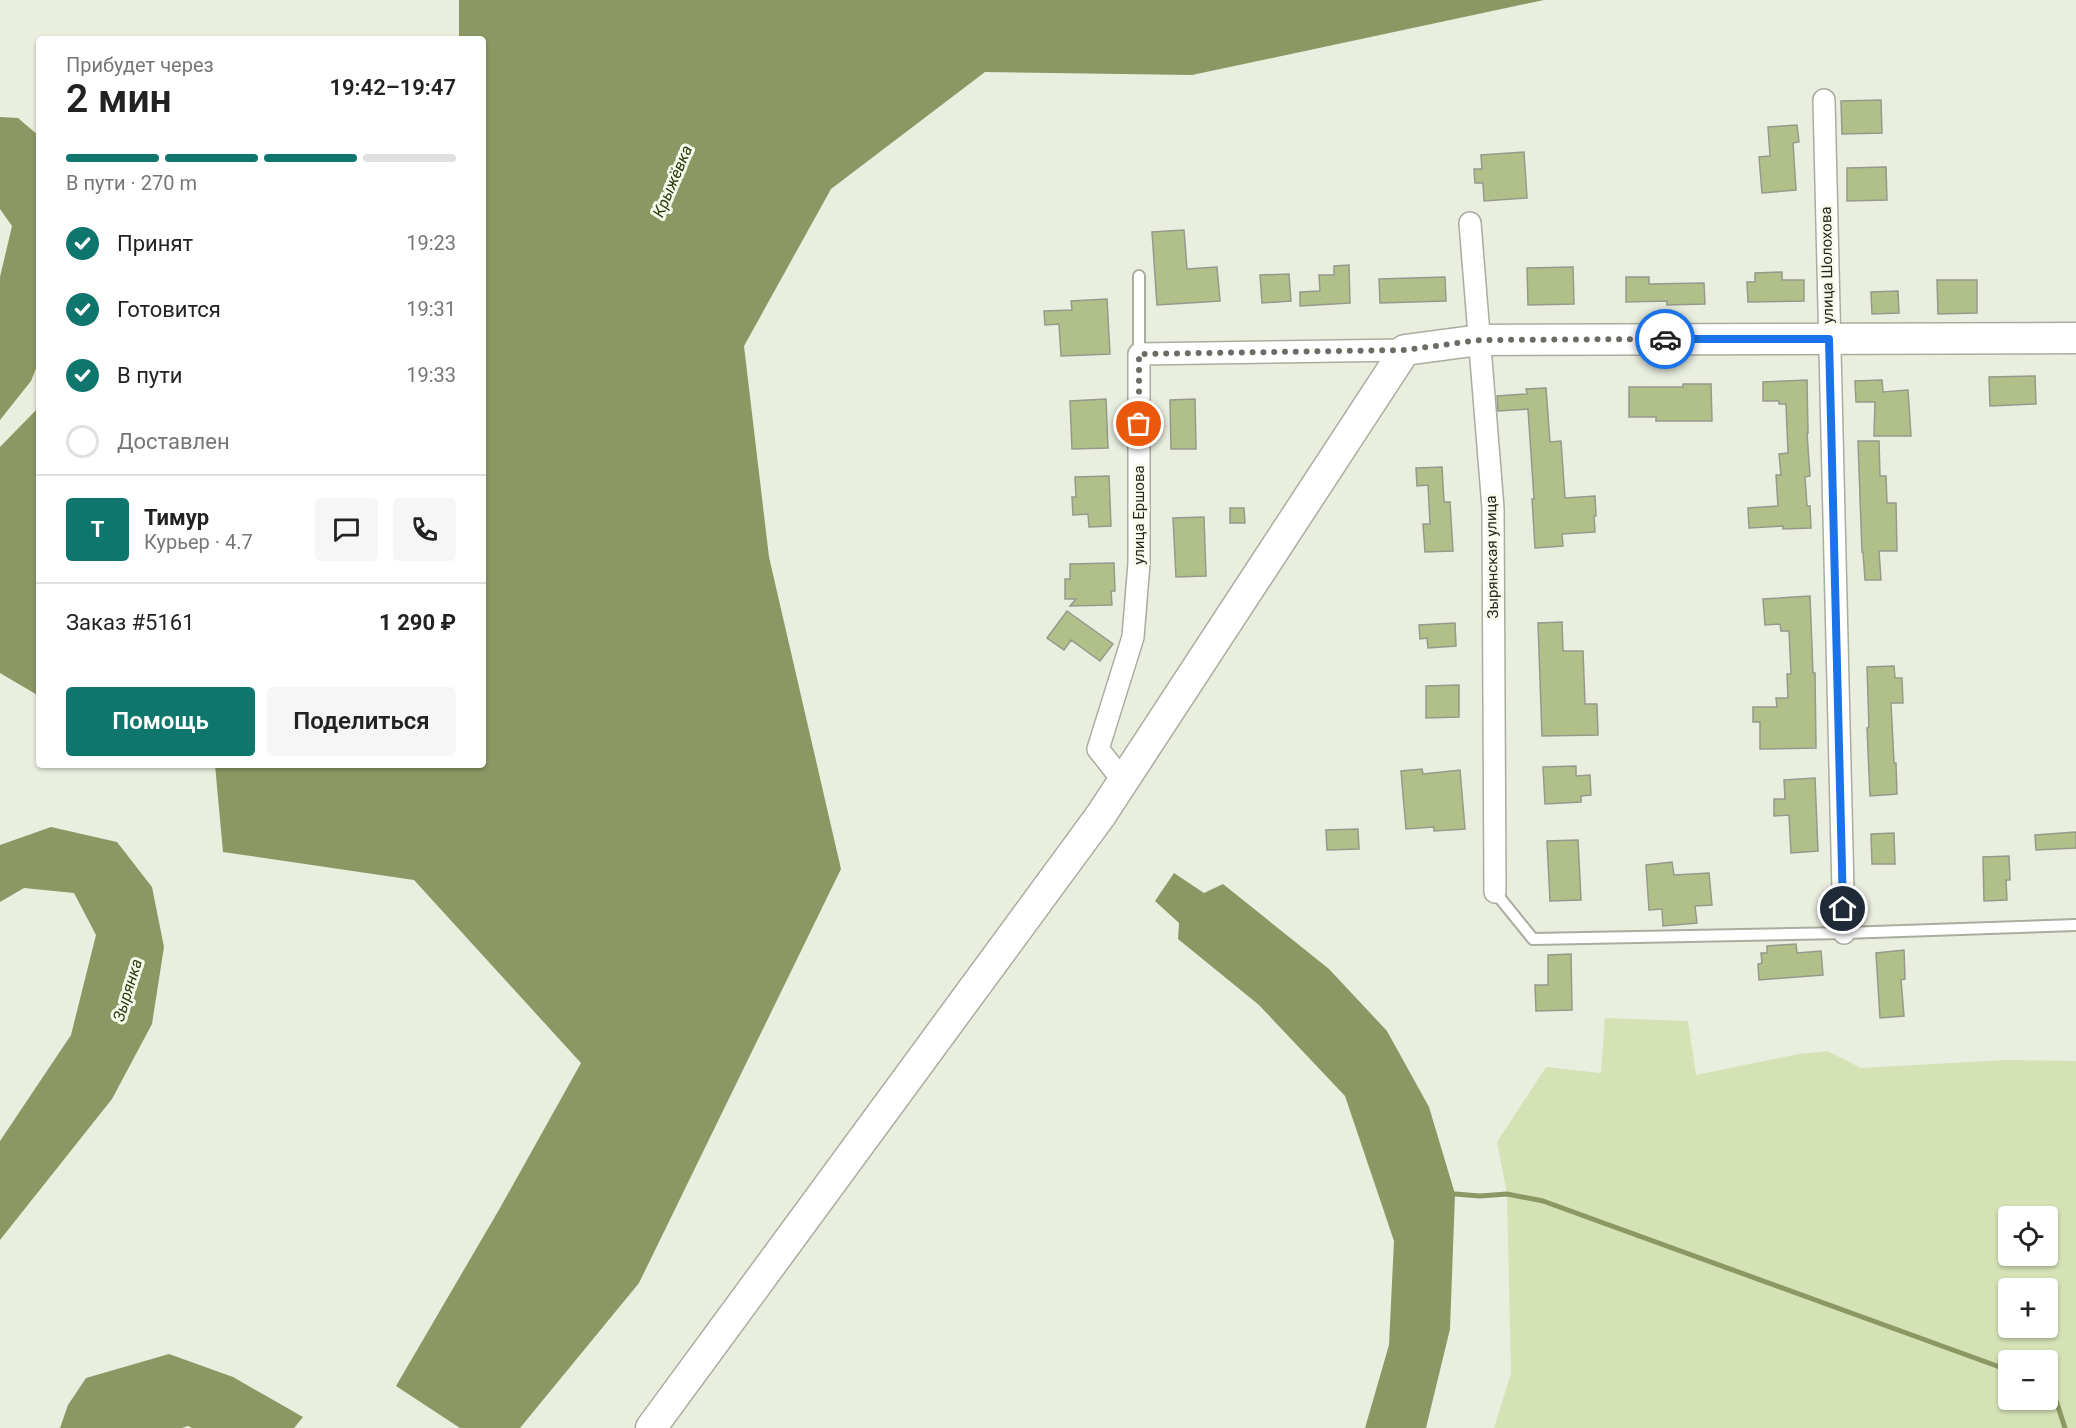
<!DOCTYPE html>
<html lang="ru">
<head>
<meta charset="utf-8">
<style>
  :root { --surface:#fff; --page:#f6f6f6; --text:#222; --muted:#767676; --line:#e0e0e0; --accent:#0f766e }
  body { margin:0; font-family:Roboto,sans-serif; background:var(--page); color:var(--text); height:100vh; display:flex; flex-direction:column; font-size:22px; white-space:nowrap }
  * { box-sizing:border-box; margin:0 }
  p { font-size:20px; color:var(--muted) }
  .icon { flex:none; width:33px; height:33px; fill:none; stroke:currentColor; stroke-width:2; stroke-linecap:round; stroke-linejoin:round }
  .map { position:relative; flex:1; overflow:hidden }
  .panel { position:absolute; left:36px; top:36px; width:450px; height:732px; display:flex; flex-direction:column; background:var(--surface); border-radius:6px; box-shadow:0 2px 4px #0004 }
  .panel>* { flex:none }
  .controls { position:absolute; left:1998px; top:1206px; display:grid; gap:12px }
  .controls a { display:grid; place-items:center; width:60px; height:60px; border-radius:6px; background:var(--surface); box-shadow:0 2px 4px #0004; font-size:30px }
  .pin { position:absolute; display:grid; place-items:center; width:51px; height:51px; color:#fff; margin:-26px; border:3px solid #fff; border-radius:50%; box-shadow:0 2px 6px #0007 }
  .courier { position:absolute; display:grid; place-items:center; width:60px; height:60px; margin:-30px; border:4px solid #1a73e8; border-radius:50%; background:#fff; color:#222; box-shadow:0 2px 8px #0007 }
  .summary em { font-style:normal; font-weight:600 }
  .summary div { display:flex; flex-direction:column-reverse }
  .summary { display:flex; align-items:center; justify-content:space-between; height:102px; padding:0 30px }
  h1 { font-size:39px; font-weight:600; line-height:45px }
  .bar { display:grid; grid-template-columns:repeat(4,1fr); gap:9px 6px; align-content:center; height:72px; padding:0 30px }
  .bar i { height:8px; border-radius:4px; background:var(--line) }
  .bar .selected { background:var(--accent) }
  .bar p { grid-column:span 4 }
  .line { display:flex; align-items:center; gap:15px; padding:0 30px; border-top:2px solid var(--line) }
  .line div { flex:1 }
  .round { display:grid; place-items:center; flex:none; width:63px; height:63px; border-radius:6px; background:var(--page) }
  ol { padding:0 30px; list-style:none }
  li { display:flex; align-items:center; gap:18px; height:66px }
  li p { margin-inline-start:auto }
  li .icon { padding:6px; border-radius:50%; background:var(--accent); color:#fff; stroke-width:4 }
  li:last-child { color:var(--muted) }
  li i { width:33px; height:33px; border:3px solid var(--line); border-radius:50% }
  .cta { display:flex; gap:12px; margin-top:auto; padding:12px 30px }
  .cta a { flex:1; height:69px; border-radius:6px; background:var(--accent); color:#fff; font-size:24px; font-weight:600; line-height:69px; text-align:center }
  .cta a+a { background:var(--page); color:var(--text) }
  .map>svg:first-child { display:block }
</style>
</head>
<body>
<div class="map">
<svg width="2076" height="1428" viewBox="0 0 2076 1428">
  <rect width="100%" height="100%" fill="#e9eedf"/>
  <!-- green -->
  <path fill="#d5e2b6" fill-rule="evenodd" d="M 1605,1018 L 1688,1021 L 1696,1075 L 1799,1054 L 1827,1051 L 1861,1068 L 2006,1060 L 2076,1061 L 2076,1428 L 1494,1428 L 1511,1373 L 1507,1194 L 1497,1142 L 1546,1067 L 1601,1073 ZM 2008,1216 L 2048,1216 L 2048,1256 L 2008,1256 ZM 2008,1288 L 2048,1288 L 2048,1328 L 2008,1328 ZM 2008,1360 L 2048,1360 L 2048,1400 L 2008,1400 Z"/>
  <!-- water -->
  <path fill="#8b9863" d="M 459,0 L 1544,0 L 1192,75 L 985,72 L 831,189 L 744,346 L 769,557 L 841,869 L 639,1283 L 520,1428 L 460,1428 L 396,1386 L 500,1208 L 581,1063 L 414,880 L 223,852 L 215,765 L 483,765 L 483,39 L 459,39 Z
    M 0,117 L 18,118 L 39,136 L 39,361 L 31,381 L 0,420 L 0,277 L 12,226 L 0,209 Z
    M 39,407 L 39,696 L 0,673 L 0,447 Z
    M 51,827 L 117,842 L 152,887 L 164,947 L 152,1024 L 112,1099 L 0,1240 L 0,1141 L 71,1035 L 96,935 L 74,893 L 24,888 L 0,902 L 0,845 Z
    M 1174,873 L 1204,893 L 1223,884 L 1329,969 L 1387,1031 L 1429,1107 L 1455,1194 L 1450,1329 L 1426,1428 L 1365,1428 L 1389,1345 L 1394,1241 L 1345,1096 L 1259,1005 L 1178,939 L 1179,923 L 1155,901 Z
    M 169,1354 L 233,1377 L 303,1417 L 294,1428 L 192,1428 L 188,1426 L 182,1428 L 60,1428 L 68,1405 L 86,1378 Z"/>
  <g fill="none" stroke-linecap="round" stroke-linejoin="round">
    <!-- stream -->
    <path stroke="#8b9863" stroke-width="5" d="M 1455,1194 L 1480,1196 L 1507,1194 L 1543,1201 L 2008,1370
      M 2048,1384 L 2051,1385 L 2065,1428"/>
  </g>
  <!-- building -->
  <path fill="#b1c089" stroke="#96998c" stroke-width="1.5" d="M 1881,100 L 1882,133 L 1842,134 L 1841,101 Z
    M 1797,125 L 1799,142 L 1793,143 L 1796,190 L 1762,193 L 1759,157 L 1770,156 L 1768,127 Z
    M 1524,152 L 1527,198 L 1484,201 L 1483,183 L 1475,183 L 1474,169 L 1482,169 L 1481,155 Z
    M 1886,167 L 1887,200 L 1847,201 L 1847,168 Z
    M 1184,230 L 1187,269 L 1217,267 L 1220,301 L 1157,305 L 1152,232 Z
    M 1349,265 L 1350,303 L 1300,306 L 1300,292 L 1320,291 L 1319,275 L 1334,275 L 1334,266 Z
    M 1573,267 L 1574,304 L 1528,305 L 1527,268 Z
    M 1782,272 L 1782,280 L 1804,280 L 1804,301 L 1748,302 L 1747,282 L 1755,282 L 1755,273 Z
    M 1289,274 L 1291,301 L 1262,303 L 1260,275 Z
    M 1445,277 L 1446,301 L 1380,303 L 1379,279 Z
    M 1626,277 L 1649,277 L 1649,284 L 1704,283 L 1705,304 L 1667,305 L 1667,301 L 1626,302 Z
    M 1937,280 L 1977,280 L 1977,313 L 1938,314 Z
    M 1898,291 L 1899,313 L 1872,314 L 1871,292 Z
    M 1107,299 L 1110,354 L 1061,356 L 1059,324 L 1045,325 L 1044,311 L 1072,310 L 1071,301 Z
    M 2035,376 L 2036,404 L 1990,406 L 1989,377 Z
    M 1807,380 L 1808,433 L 1807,433 L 1810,476 L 1805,477 L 1807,506 L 1810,506 L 1811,528 L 1783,529 L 1783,526 L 1749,528 L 1748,508 L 1778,506 L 1776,475 L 1781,475 L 1779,454 L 1788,453 L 1786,404 L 1779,404 L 1779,401 L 1763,401 L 1763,382 Z
    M 1882,380 L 1883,392 L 1908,390 L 1911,436 L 1874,436 L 1875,402 L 1856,402 L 1855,381 Z
    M 1683,384 L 1711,384 L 1712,421 L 1656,421 L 1656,417 L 1629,417 L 1629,387 L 1683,387 Z
    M 1546,388 L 1550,442 L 1561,441 L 1565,498 L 1595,496 L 1596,516 L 1594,516 L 1595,532 L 1562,534 L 1563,546 L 1535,548 L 1532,499 L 1534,499 L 1528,409 L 1498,411 L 1497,396 L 1527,394 L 1526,389 Z
    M 1106,399 L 1108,448 L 1072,449 L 1070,401 Z
    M 1195,399 L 1196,449 L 1171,449 L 1170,400 Z
    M 1858,441 L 1879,441 L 1880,476 L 1886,476 L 1887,503 L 1896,503 L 1897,551 L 1879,551 L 1881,580 L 1865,580 L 1863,552 L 1862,552 Z
    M 1442,467 L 1444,502 L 1450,502 L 1453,551 L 1425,552 L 1423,524 L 1430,524 L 1428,485 L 1417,486 L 1416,468 Z
    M 1109,476 L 1111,526 L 1089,527 L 1088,514 L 1073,515 L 1072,497 L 1076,497 L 1075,477 Z
    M 1230,508 L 1244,508 L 1245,523 L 1230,523 Z
    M 1204,517 L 1206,576 L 1176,577 L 1173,518 Z
    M 1114,563 L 1115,591 L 1111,591 L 1112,605 L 1070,606 L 1076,599 L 1065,599 L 1065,579 L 1070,579 L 1070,564 Z
    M 1810,596 L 1813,673 L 1815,673 L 1816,748 L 1760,749 L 1760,722 L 1753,722 L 1753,707 L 1777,707 L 1776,698 L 1788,698 L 1787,674 L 1791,674 L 1789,631 L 1781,631 L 1780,624 L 1765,625 L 1763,599 Z
    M 1067,611 L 1113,644 L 1100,661 L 1071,640 L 1064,650 L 1047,638 Z
    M 1562,622 L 1563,651 L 1583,651 L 1585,704 L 1597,704 L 1598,735 L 1542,736 L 1538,623 Z
    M 1455,623 L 1456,646 L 1428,648 L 1427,638 L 1420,639 L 1419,625 Z
    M 1894,666 L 1895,678 L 1902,678 L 1903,703 L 1891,703 L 1894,763 L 1896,763 L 1897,794 L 1870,796 L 1867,728 L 1869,727 L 1867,667 Z
    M 1459,685 L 1459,717 L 1426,718 L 1426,686 Z
    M 1576,766 L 1576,776 L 1590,775 L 1591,795 L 1581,796 L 1581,802 L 1545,804 L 1543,767 Z
    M 1422,769 L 1423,774 L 1460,770 L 1465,829 L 1434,831 L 1434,827 L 1406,829 L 1401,771 Z
    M 1815,778 L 1818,851 L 1791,853 L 1789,815 L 1774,816 L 1774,799 L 1785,799 L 1784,780 Z
    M 1358,829 L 1359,849 L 1327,850 L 1326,830 Z
    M 2076,832 L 2076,848 L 2036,850 L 2035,835 Z
    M 1894,833 L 1895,864 L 1872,864 L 1871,834 Z
    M 1578,840 L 1581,900 L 1550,901 L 1547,841 Z
    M 2009,856 L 2010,880 L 2006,880 L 2007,900 L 1984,901 L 1983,857 Z
    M 1672,862 L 1674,875 L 1709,873 L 1712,905 L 1695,906 L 1697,923 L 1663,926 L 1662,909 L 1649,910 L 1646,865 Z
    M 1796,944 L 1797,953 L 1821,951 L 1823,975 L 1759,980 L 1758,964 L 1762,963 L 1761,953 L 1767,953 L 1767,946 Z
    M 1904,950 L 1905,979 L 1901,980 L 1904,1016 L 1880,1018 L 1876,953 Z
    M 1571,954 L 1572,1010 L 1536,1011 L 1535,985 L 1548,985 L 1548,955 Z"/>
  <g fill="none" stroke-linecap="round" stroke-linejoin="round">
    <!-- service casing -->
    <g stroke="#a9ad9f" stroke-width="14">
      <path id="service" d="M 1139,276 L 1139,354
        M 1495,892 L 1533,939 L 1844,933 L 2076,925"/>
    </g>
    <!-- minor casing -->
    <g stroke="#a9ad9f" stroke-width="24">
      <path id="minor" d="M 1824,100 L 1844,933
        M 1470,223 L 1493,508 L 1495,892
        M 1124,782 L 1098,749 L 1133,637 L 1139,563 L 1139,354 L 1405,350"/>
    </g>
    <!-- secondary casing -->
    <g stroke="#a9ad9f" stroke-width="33">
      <path id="secondary" d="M 651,1428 L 1101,815 L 1405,350 L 1480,340 L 2076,338"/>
    </g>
    <!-- service -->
    <use href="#service" stroke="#fff" stroke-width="10"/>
    <!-- minor -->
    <use href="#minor" stroke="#fff" stroke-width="21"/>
    <!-- secondary -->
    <use href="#secondary" stroke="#fff" stroke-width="30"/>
  </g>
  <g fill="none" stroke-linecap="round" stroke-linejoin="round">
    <!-- done -->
    <path stroke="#6a6d64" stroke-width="6" stroke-dasharray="0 10.8" d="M 1139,424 L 1139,354 L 1405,350 L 1480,340 L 1665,339"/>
    <!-- route -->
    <path stroke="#1a73e8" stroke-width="8" d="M 1665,339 L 1829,339 L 1843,909"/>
  </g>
  <g text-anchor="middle" stroke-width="6" stroke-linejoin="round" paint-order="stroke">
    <!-- street labels -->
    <g font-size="15" fill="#262722" stroke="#f7fbec">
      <text transform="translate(1827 265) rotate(-91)" y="5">улица Шолохова</text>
      <text transform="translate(1139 515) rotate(-90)" y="5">улица Ершова</text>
      <text transform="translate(1492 557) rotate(-91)" y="5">Зырянская улица</text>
    </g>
    <!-- water labels -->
    <g font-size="16" font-style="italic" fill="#2e370d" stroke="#f7fbec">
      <text transform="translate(672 181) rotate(-67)" y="6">Крыжёвка</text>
      <text transform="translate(127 990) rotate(-73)" y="6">Зырянка</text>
    </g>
  </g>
</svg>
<div class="controls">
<a><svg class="icon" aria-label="locate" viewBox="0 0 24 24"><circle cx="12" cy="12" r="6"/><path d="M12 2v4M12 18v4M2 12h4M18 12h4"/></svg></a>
<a>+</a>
<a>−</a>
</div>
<div class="pin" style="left:1139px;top:424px;background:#ea580c"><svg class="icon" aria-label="bag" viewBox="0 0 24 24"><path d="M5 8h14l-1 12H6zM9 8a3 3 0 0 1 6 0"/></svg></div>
<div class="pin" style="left:1843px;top:909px;background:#1f2937"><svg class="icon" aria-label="home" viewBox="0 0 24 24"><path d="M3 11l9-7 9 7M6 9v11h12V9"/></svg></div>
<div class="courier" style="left:1665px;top:339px"><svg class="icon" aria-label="car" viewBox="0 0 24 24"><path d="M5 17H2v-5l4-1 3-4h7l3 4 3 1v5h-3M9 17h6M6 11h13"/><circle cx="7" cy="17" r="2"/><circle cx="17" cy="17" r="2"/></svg></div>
<section class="panel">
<div class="summary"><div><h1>2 мин</h1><p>Прибудет через</p></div><em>19:42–19:47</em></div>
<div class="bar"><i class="selected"></i><i class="selected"></i><i class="selected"></i><i></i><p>В пути · 270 m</p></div>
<ol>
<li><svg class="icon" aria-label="check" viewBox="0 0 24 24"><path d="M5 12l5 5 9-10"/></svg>Принят<p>19:23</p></li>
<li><svg class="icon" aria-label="check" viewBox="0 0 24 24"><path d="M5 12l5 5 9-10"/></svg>Готовится<p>19:31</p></li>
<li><svg class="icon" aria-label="check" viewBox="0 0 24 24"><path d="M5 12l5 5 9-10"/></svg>В пути<p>19:33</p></li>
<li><i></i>Доставлен</li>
</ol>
<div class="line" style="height:108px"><b class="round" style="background:var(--accent);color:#fff">Т</b><div><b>Тимур</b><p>Курьер · 4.7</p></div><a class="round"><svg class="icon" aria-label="chat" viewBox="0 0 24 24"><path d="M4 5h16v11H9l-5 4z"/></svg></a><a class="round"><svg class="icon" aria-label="phone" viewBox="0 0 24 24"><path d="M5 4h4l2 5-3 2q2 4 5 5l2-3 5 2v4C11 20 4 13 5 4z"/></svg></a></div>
<div class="line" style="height:78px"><div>Заказ #5161</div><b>1 290 ₽</b></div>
<div class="cta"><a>Помощь</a><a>Поделиться</a></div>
</section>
</div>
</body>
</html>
